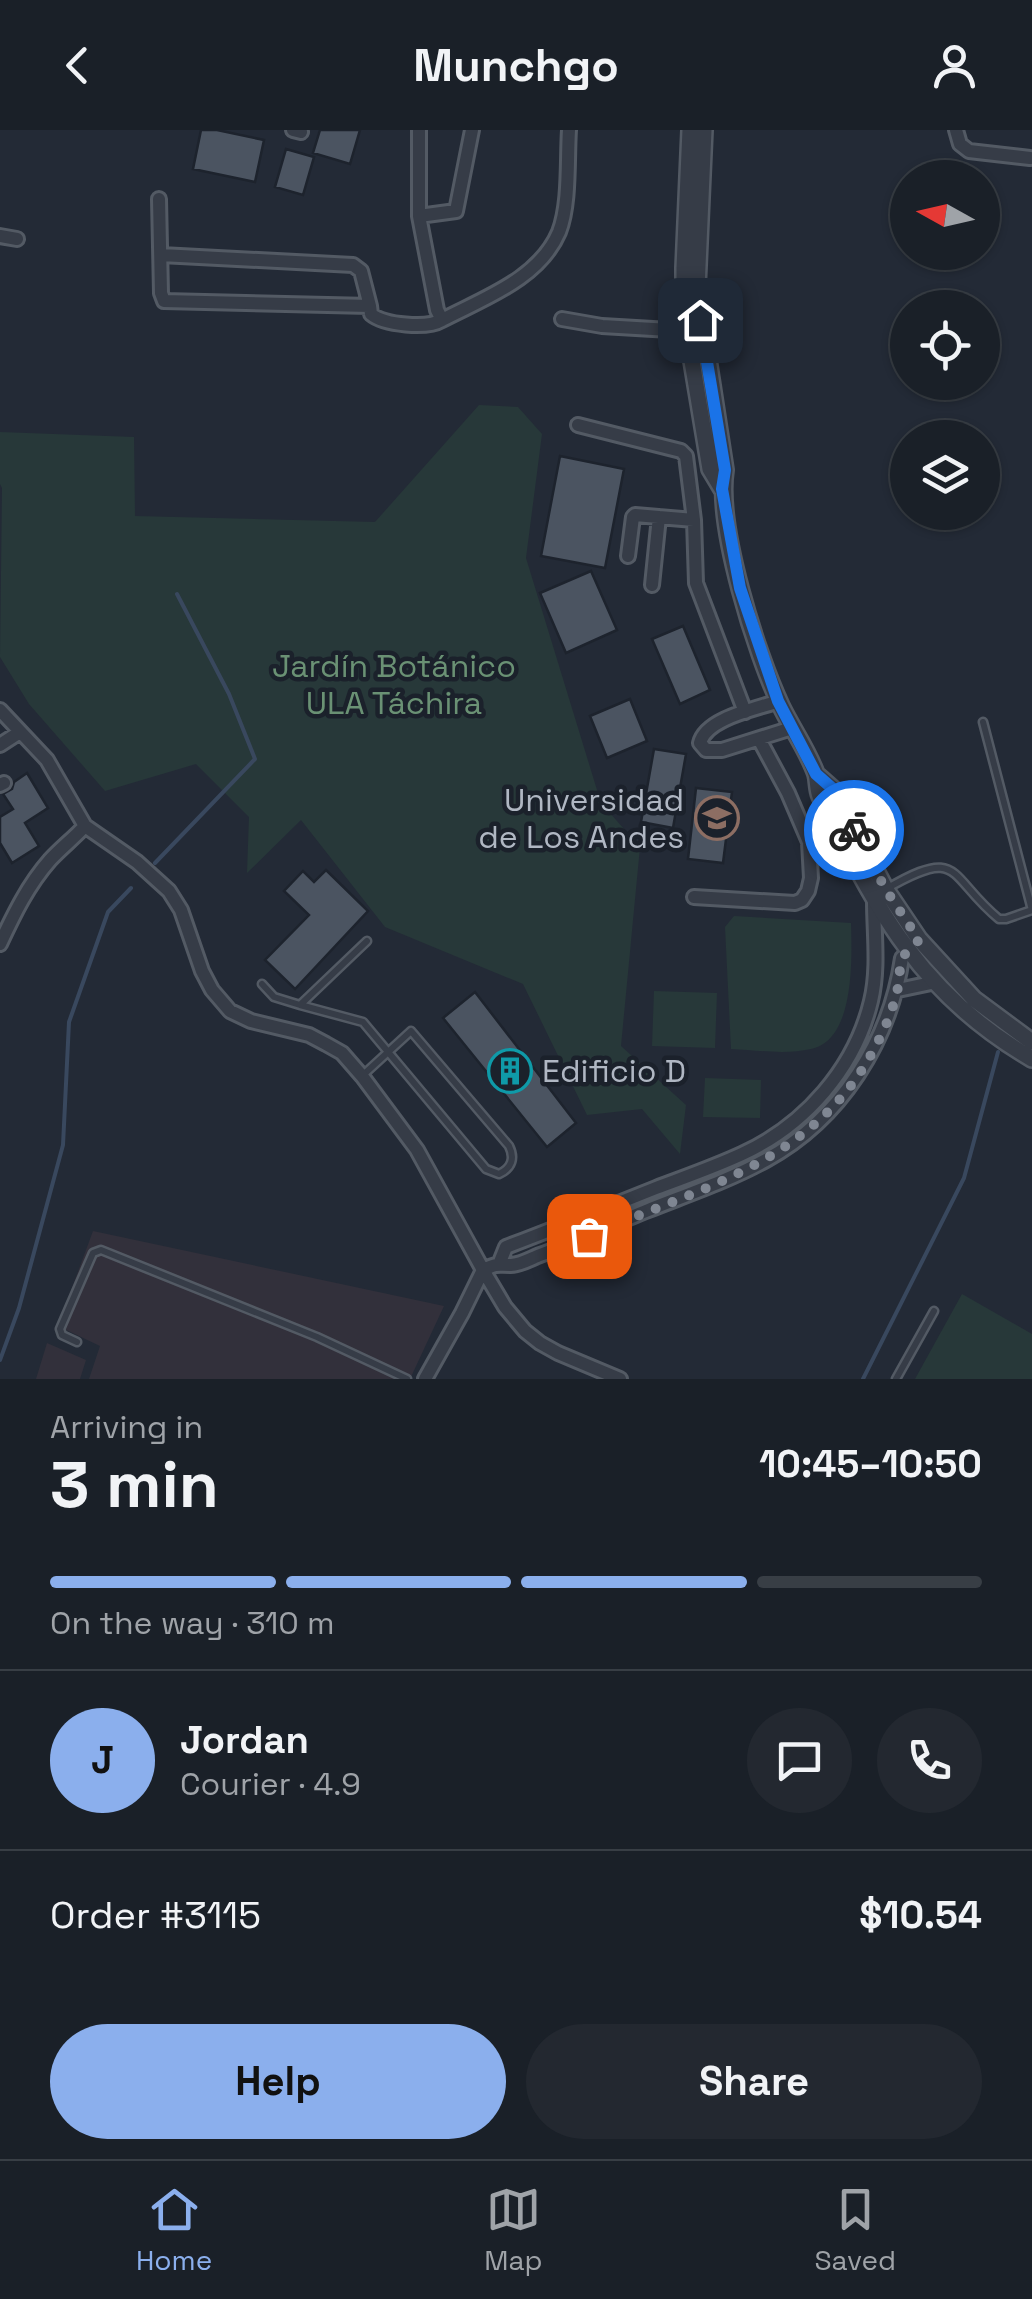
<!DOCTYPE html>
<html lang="en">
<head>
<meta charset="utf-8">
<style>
  :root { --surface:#1a2028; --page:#232830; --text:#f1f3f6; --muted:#9fa3a8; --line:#383e45; --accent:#8bafed }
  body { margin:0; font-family:"Space Grotesk",sans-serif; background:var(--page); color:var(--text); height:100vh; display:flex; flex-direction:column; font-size:38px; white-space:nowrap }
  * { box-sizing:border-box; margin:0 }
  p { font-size:32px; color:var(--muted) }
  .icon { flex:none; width:55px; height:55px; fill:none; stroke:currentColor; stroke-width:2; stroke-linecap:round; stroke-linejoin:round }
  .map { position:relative; height:1249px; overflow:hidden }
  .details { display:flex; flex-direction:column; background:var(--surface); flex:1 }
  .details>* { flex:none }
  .needle { width:65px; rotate:278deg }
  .controls { position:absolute; left:890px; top:30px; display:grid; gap:20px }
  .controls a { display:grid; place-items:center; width:110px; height:110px; border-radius:50%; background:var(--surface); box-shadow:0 2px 8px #0004,0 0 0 2px var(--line); font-size:50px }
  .pin { position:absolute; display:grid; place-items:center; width:85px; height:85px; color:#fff; margin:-42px; border-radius:20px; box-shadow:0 5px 15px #0006 }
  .courier { position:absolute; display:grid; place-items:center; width:100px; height:100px; margin:-50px; border:8px solid #1a73e8; border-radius:50%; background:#fff; color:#222; box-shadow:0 2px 12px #0007 }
  .summary em { font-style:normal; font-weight:700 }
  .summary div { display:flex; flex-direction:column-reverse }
  .summary { display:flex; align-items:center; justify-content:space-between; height:170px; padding:0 50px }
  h1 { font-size:65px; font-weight:700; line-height:75px }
  .bar { display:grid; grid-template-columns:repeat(4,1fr); gap:15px 10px; align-content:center; height:120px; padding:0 50px }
  .bar i { height:12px; border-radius:8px; background:var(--line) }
  .bar .selected { background:var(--accent) }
  .bar p { grid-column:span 4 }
  .line { display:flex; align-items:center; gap:25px; padding:0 50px; border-top:2px solid var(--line) }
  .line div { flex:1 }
  .round { display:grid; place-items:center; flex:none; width:105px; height:105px; border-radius:52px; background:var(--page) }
  .button { display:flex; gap:20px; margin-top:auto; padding:20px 50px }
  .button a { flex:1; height:115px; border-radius:60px; background:var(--accent); color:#111; font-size:40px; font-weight:700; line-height:115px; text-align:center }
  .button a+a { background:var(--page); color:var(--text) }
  header { display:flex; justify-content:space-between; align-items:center; height:130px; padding:0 50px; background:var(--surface); font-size:45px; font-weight:700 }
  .tab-bar { display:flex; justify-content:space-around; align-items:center; height:140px; border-top:2px solid var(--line); background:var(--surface); font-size:28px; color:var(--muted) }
  .tab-bar a { display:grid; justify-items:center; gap:5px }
  .tab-bar .selected { color:var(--accent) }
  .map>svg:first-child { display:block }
</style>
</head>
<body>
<header><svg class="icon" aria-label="back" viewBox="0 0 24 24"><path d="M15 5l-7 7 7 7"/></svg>Munchgo<svg class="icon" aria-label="person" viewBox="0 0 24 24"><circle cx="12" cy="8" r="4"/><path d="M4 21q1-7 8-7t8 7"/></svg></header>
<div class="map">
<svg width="1032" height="1249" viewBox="0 0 1032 1249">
  <rect width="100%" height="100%" fill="#232a36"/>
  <!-- medical -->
  <path fill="#32303b" d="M 93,1101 L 444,1176 L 410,1249 L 89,1249 L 100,1216 L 58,1196 Z
    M 47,1213 L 86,1230 L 80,1249 L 36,1249 Z"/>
  <!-- green -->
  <path fill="#273839" d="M 479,275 L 518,277 L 542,304 L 526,428 L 601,673 L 640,717 L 621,916 L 686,975 L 680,1024 L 642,979 L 587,985 L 523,854 L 385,797 L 301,690 L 247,743 L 249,687 L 196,634 L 105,661 L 29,574 L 0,527 L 2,358 L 0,354 L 0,302 L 134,307 L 135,386 L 375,392 Z
    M 734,786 L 851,793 C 852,829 855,910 811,919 C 785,925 757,920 731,919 L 725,797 Z
    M 654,861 L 717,863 L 715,918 L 652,916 Z
    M 705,948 L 761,950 L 760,988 L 703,987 Z
    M 962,1164 L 1032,1204 L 1032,1249 L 915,1249 Z"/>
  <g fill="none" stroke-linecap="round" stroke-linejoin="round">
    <!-- stream -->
    <path stroke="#39485e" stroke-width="4" d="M 155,733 L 255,629 L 229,564 L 177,464
      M 0,1230 L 19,1178 L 63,1015 L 69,892 L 108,782 L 131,758
      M 863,1249 L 964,1048 L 998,922"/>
  </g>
  <!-- building -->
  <path fill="#4b5461" stroke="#1d232d" stroke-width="2.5" d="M 201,0 L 217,0 L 264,10 L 255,52 L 193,39 Z
    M 320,0 L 360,0 L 350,34 L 313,23 Z
    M 286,19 L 314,27 L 303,65 L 275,57 Z
    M 560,326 L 624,339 L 605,438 L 541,426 Z
    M 591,441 L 617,500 L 566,523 L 540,463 Z
    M 683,496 L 710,560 L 680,574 L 652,509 Z
    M 630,569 L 647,611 L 607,628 L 590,586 Z
    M 654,619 L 686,624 L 673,698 L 641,692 Z
    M 27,643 L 48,678 L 25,693 L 39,716 L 12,733 L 0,713 L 0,687 L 13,679 L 3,664 L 12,659 L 14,652 Z
    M 696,658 L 732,662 L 723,733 L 688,729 Z
    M 326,740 L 368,781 L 295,859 L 265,830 L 309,785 L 284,761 L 303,741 L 314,752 Z
    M 475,862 L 576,993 L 547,1017 L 443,888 Z"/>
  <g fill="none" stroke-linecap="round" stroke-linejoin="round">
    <!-- service casing -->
    <g stroke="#535a64" stroke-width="11">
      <path id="service" d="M 983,592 L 1032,780
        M 886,759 C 962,715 947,746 999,789 L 1006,789 L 1032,780
        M 262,854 L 274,867 L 300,875
        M 362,946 L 411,901 L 509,1016 C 515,1028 512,1038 499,1044 L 486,1039 L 363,892 L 300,875 L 367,811
        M 77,1212 L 62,1205 L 60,1199 L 93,1123 L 101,1120 L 317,1207 L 407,1249
        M 896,1249 L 934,1181"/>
    </g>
    <!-- minor casing -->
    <g stroke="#535a64" stroke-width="18">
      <path id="minor" d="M 293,0 L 301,2
        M 419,0 L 419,86 L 437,180 L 442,190 C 484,168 539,149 559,102 C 570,74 567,30 569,0
        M 956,0 L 960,14 L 969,21 L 1030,28
        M 159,69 L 161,163 L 164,171 L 370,176 L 371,184 C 384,195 427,199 442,190
        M 419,86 L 456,81 L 472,0
        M 0,106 L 17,109
        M 161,125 L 353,135 L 361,141 L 370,176
        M 562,189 L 602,196 L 687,201
        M 578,295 L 681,321 L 686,326 L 694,390 L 696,453 L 745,582
        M 628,426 L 633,387 L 635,385 L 694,390
        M 652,455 L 659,387
        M 779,571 C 756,579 706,588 700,613 L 706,620 L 722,620 L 792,598
        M 0,580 L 47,630 L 85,696 L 137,732 L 169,761 L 181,780 L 202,841 L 212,860 L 230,881 L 251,891 L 309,905 L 326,914 L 342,923 L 362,946 L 417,1020 L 483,1140 L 505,1177 L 525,1201 L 540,1213 L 558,1223 L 620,1249
        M 0,615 L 20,602
        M 0,655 L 4,653
        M 694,767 L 795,773 L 802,770 L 808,761 L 811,748 L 809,712 L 788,663 L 759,609
        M 0,814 C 14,784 28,755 50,730 C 61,718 74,708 85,696
        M 898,860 L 936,852
        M 500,1132 L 506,1117 C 556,1098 606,1078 656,1058 C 685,1047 714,1037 742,1024 C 805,995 855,938 871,871 C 879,838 874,804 874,771
        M 483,1140 C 498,1133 496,1135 511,1135 C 520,1135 532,1128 540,1125 C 576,1112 611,1095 646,1081 C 686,1065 728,1051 766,1030 C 841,989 890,911 902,828
        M 425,1249 L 462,1183 L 483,1140"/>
    </g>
    <!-- tertiary casing -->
    <g stroke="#535a64" stroke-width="20">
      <path id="tertiary" d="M 690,0 L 684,138 L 684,169 L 687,201 L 710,339 L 722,359
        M 704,0 L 697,158 L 725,340 C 716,396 756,523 781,576 C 791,597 808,621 816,644 C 818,651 817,659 820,666 C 826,680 834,693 841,707 C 860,745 881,784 907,818 C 940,863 984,901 1032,929
        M 816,644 L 833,659 L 886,760 L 919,809 L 974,869 L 1032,912"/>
    </g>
    <!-- service -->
    <use href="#service" stroke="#363c47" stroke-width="6"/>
    <!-- minor -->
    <use href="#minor" stroke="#363c47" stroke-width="12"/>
    <!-- tertiary -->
    <use href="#tertiary" stroke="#363c47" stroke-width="15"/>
  </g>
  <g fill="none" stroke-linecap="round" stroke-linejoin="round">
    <!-- done -->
    <path stroke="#7f8692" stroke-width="10" stroke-dasharray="0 18" d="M 589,1106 C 691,1061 803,1036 865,935 C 879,912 893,883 898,857 C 900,847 899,835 903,827 C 907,821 914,815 919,810 L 886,760 L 854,700"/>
    <!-- route -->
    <path stroke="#1a73e8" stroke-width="12" d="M 700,190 L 725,340 L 722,359 L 740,458 L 778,571 L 816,644 L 833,659 L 854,700"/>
  </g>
  <!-- icons -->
  <defs>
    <g id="university-ring" transform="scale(2.25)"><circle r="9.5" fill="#1b212b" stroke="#8d6e63" stroke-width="1.5"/><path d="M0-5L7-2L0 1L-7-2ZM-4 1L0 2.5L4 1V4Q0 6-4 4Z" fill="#8d6e63"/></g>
    <g id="building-ring" transform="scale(2.25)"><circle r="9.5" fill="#1b212b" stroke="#0f9aa8" stroke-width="1.5"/><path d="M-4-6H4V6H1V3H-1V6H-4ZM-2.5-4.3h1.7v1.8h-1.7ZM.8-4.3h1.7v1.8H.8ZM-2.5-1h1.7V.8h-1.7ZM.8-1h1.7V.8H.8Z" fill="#0f9aa8"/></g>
  </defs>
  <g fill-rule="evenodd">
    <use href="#university-ring" x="717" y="688"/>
    <use href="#building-ring" x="510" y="941"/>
  </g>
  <g text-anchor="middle" stroke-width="9" stroke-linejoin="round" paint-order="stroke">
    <!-- park labels -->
    <g font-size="32" fill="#6a9174" stroke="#1b212b">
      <text x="394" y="547">Jardín Botánico<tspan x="394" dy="37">ULA Táchira</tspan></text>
    </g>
    <!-- poi labels -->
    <g font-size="32" fill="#b0b7c3" stroke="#1b212b" text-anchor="end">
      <text x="684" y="681">Universidad<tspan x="684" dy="37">de Los Andes</tspan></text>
      <text x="542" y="952" text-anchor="start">Edificio D</text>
    </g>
  </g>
</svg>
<div class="controls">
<a><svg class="needle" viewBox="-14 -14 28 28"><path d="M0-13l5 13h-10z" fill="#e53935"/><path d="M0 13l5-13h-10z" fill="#9fa3a8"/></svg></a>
<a><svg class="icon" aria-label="locate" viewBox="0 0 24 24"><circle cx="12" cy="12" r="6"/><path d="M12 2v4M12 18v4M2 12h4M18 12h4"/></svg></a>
<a><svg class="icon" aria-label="layers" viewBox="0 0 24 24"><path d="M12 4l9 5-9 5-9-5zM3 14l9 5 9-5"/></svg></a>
</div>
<div class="pin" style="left:589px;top:1106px;background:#ea580c"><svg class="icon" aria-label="bag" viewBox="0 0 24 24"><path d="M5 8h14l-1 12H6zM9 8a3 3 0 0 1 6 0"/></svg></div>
<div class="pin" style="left:700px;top:190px;background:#1f2937"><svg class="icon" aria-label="home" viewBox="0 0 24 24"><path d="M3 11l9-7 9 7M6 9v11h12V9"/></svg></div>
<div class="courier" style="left:854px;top:700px"><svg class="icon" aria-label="bike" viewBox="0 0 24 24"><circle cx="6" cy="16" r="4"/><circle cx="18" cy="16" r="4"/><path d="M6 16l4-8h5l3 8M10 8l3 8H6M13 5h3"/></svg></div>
</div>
<section class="details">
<div class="summary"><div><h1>3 min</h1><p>Arriving in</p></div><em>10:45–10:50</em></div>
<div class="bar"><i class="selected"></i><i class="selected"></i><i class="selected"></i><i></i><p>On the way · 310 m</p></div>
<div class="line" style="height:180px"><b class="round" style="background:var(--accent);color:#111">J</b><div><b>Jordan</b><p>Courier · 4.9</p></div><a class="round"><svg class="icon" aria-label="chat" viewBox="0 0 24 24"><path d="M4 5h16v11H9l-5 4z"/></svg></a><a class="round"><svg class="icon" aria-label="phone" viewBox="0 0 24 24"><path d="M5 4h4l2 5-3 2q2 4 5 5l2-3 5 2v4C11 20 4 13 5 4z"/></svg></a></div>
<div class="line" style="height:130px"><div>Order #3115</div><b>$10.54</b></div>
<div class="button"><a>Help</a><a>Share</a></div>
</section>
<nav class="tab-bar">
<a class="selected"><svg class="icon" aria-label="home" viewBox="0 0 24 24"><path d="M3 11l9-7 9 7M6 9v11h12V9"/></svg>Home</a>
<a><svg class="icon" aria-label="map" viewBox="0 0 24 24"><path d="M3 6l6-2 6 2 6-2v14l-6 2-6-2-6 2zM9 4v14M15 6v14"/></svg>Map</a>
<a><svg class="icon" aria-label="saved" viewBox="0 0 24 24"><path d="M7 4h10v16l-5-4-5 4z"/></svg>Saved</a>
</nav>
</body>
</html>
